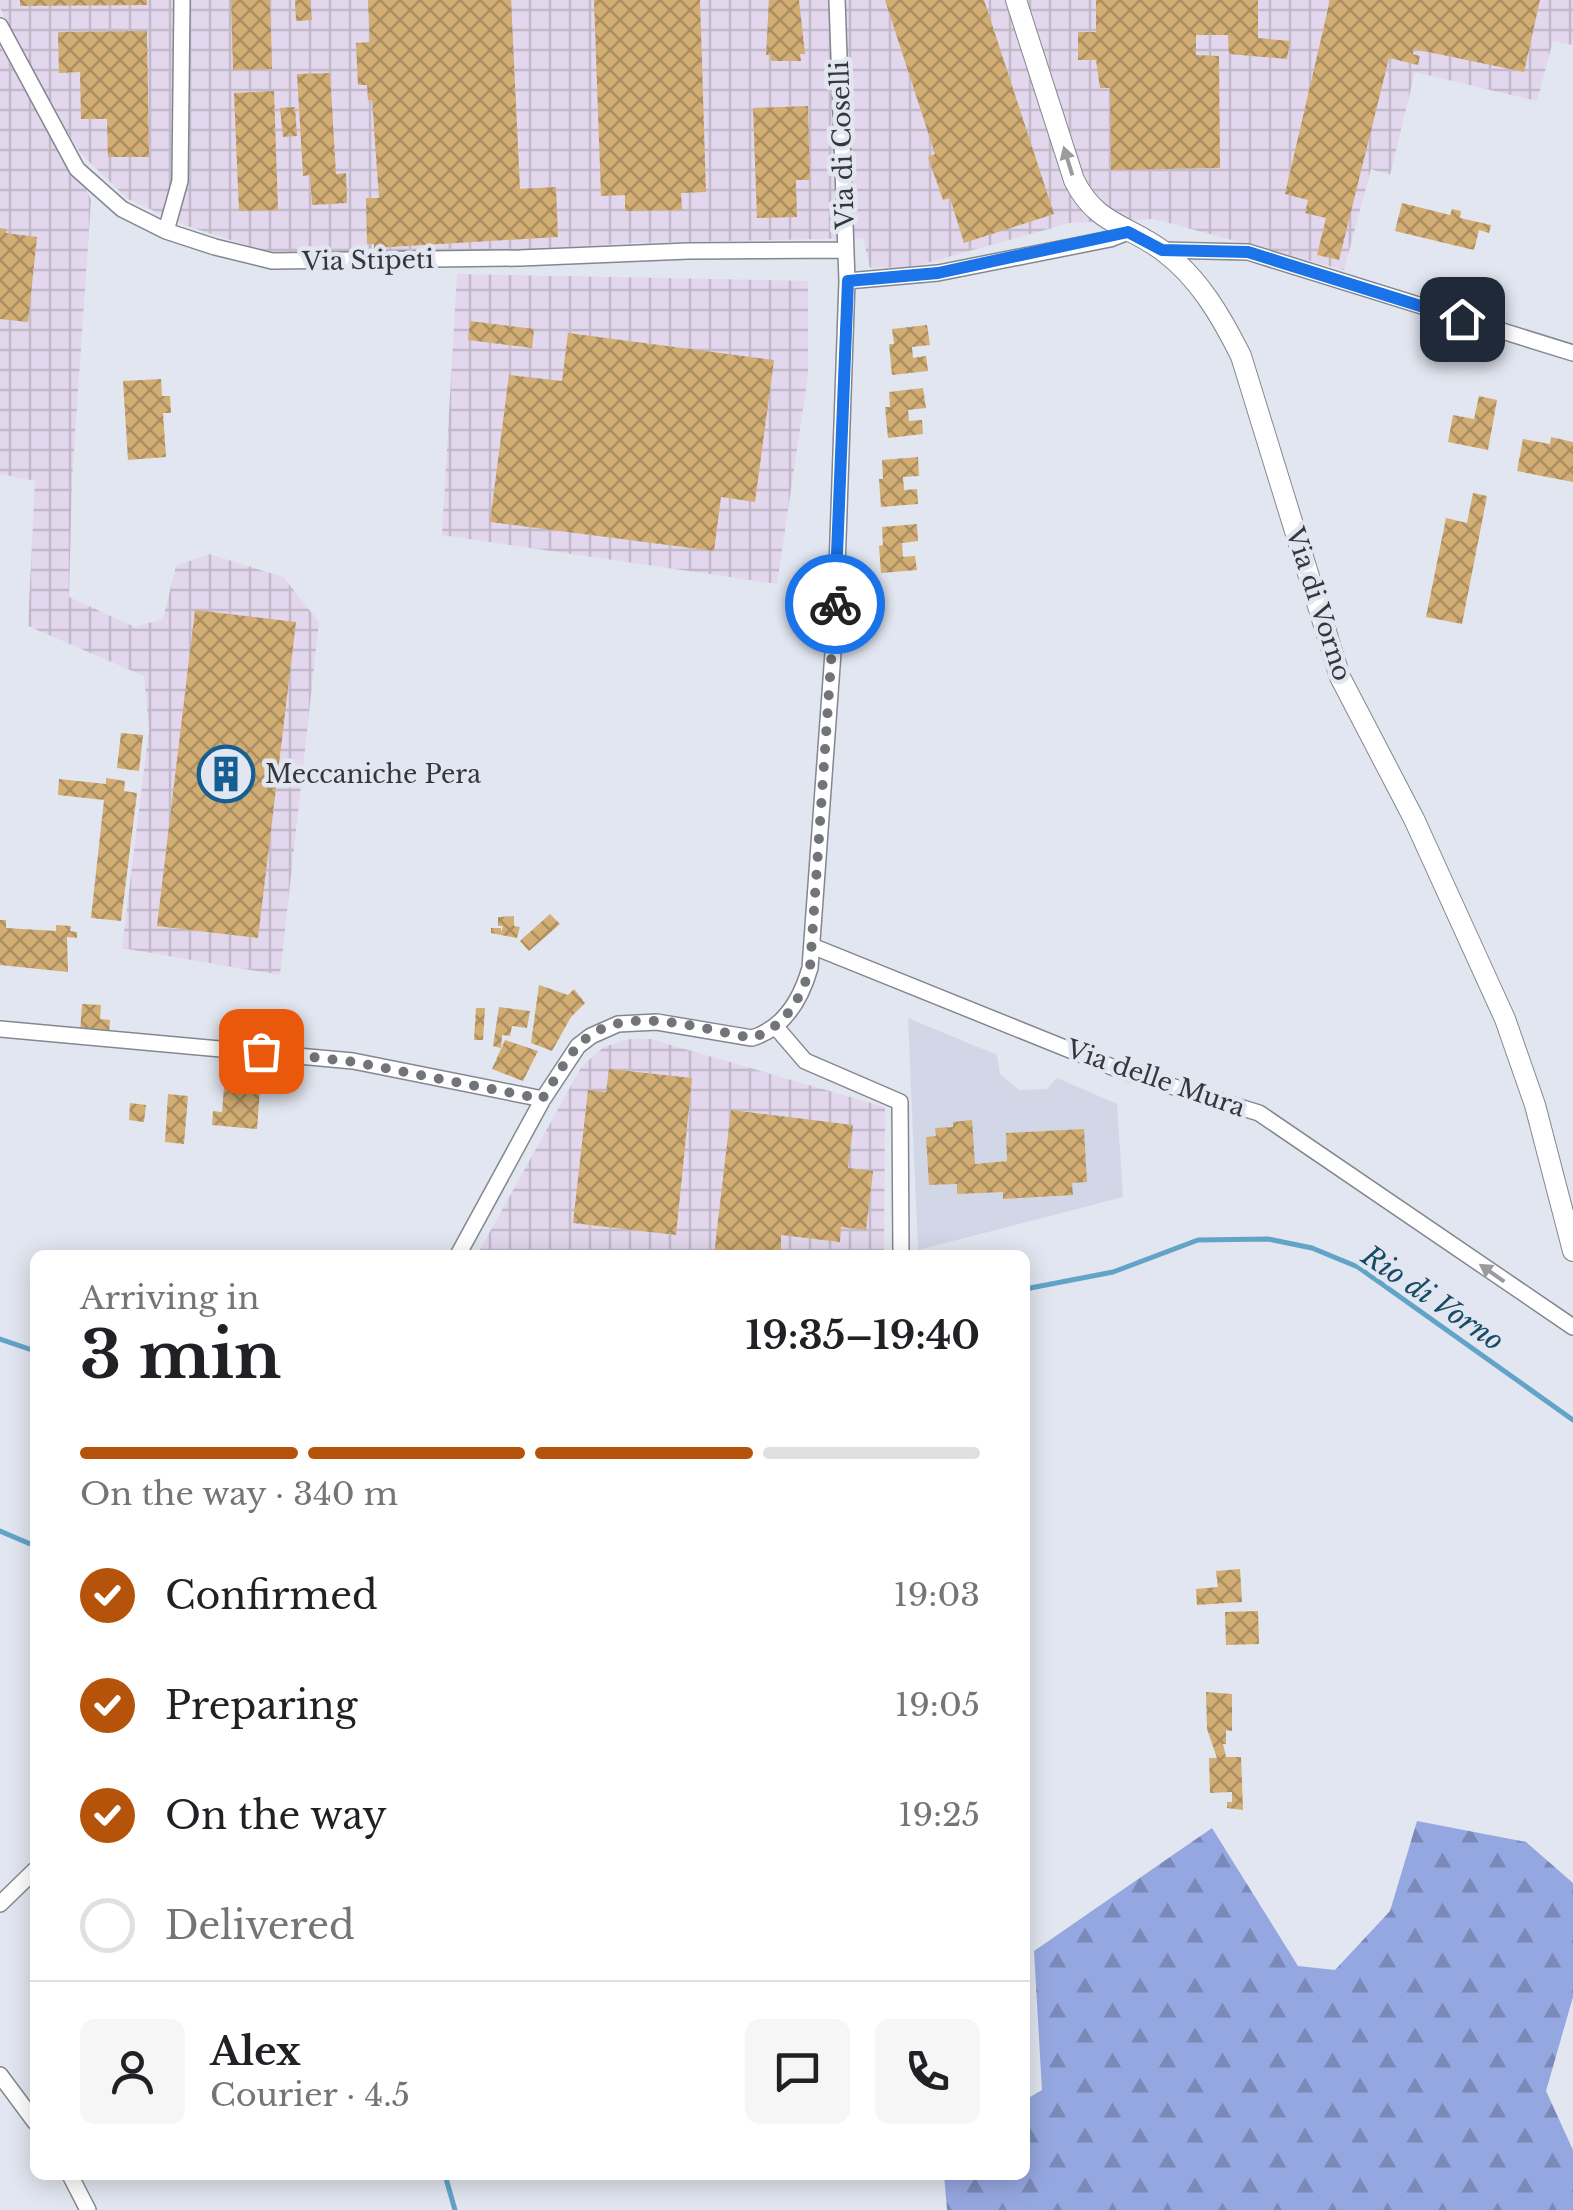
<!DOCTYPE html>
<html lang="en">
<head>
<meta charset="utf-8">
<style>
  :root { --surface:#fff; --page:#f6f6f6; --text:#202124; --muted:#757577; --line:#e0e0e0; --accent:#b45309 }
  body { margin:0; font-family:"Libre Baskerville",serif; background:var(--page); color:var(--text); height:100vh; display:flex; flex-direction:column; font-size:38px; white-space:nowrap }
  * { box-sizing:border-box; margin:0 }
  p { font-size:32px; color:var(--muted) }
  .icon { flex:none; width:55px; height:55px; fill:none; stroke:currentColor; stroke-width:2; stroke-linecap:round; stroke-linejoin:round }
  .map { position:relative; flex:1; overflow:hidden }
  .side { position:absolute; left:30px; top:1250px; width:1000px; height:930px; display:flex; flex-direction:column; background:var(--surface); border-radius:15px; box-shadow:0 5px 25px #0003 }
  .side>* { flex:none }
  .pin { position:absolute; display:grid; place-items:center; width:85px; height:85px; color:#fff; margin:-42px; border-radius:20px; box-shadow:0 5px 15px #0006 }
  .courier { position:absolute; display:grid; place-items:center; width:100px; height:100px; margin:-50px; border:8px solid #1a73e8; border-radius:50%; background:#fff; color:#222; box-shadow:0 2px 12px #0007 }
  .overview em { font-style:normal; font-weight:800 }
  .overview div { display:flex; flex-direction:column-reverse }
  .overview { display:flex; align-items:center; justify-content:space-between; height:170px; padding:0 50px }
  h1 { font-size:65px; font-weight:800; line-height:75px }
  .bar { display:grid; grid-template-columns:repeat(4,1fr); gap:15px 10px; align-content:center; height:120px; padding:0 50px }
  .bar i { height:12px; border-radius:8px; background:var(--line) }
  .bar .current { background:var(--accent) }
  .bar p { grid-column:span 4 }
  .line { display:flex; align-items:center; gap:25px; padding:0 50px; border-top:2px solid var(--line) }
  .line div { flex:1 }
  .round { display:grid; place-items:center; flex:none; width:105px; height:105px; border-radius:15px; background:var(--page) }
  ol { padding:0 50px; list-style:none }
  li { display:flex; align-items:center; gap:30px; height:110px }
  li p { margin-inline-start:auto }
  li .icon { padding:10px; border-radius:50%; background:var(--accent); color:#fff; stroke-width:4 }
  li:last-child { color:var(--muted) }
  li i { width:55px; height:55px; border:5px solid var(--line); border-radius:50% }
  .map>svg:first-child { display:block }
</style>
</head>
<body>
<div class="map">
<svg width="1573" height="2210" viewBox="0 0 1573 2210">
  <defs>
    <pattern id="industrial-grid" width="8" height="8" patternUnits="userSpaceOnUse" patternTransform="scale(2.5)"><rect width="8" height="8" fill="#e2d7ec"/><path d="M0 4h8M4 0v8" fill="none" stroke="#c2b9cb"/></pattern>
    <pattern id="forest-firs" width="22" height="20" patternUnits="userSpaceOnUse" patternTransform="scale(2.5)"><rect width="22" height="20" fill="#95a7e0"/><path d="M5 1l3.5 6h-7zM16 11l3.5 6h-7z" fill="#7a89b7"/></pattern>
    <pattern id="building-cross-hatch" width="8" height="8" patternUnits="userSpaceOnUse" patternTransform="scale(2.5)"><rect width="8" height="8" fill="#d2ad74"/><path d="M0 0l8 8M0 8l8-8" fill="none" stroke="#ab8e60"/></pattern>
  </defs>
  <rect width="100%" height="100%" fill="#e2e6f0"/>
  <!-- industrial -->
  <path fill="url(#industrial-grid)" d="M 0,0 L 1573,0 L 1573,45 L 1553,41 L 1537,101 L 1415,72 L 1390,175 L 1371,169 L 1344,270 L 1154,219 L 1070,223 L 912,267 L 870,268 L 863,238 L 636,243 L 387,257 L 268,252 L 187,226 L 128,199 L 81,154 L 42,91 L 0,8 Z
    M 0,46 L 58,149 L 85,186 L 91,200 L 72,480 L 69,597 L 135,627 L 163,619 L 176,566 L 209,554 L 283,577 L 319,622 L 280,975 L 122,948 L 149,729 L 144,676 L 28,626 L 35,481 L 0,474 Z
    M 457,274 L 808,281 L 808,375 L 777,584 L 442,535 Z
    M 630,1039 L 650,1039 L 885,1107 L 884,1255 L 477,1255 L 582,1066 L 604,1047 Z"/>
  <!-- built -->
  <path fill="#d2d7e7" d="M 908,1018 L 997,1055 L 1000,1074 L 1019,1090 L 1047,1089 L 1057,1078 L 1117,1104 L 1123,1197 L 918,1250 Z"/>
  <!-- forest -->
  <path fill="url(#forest-firs)" d="M 1417,1821 L 1526,1842 L 1573,1883 L 1573,1997 L 1546,2091 L 1573,2150 L 1573,2210 L 947,2210 L 944,2175 L 1025,2175 L 1025,2100 L 1042,2090 L 1034,1951 L 1212,1828 L 1298,1966 L 1335,1970 L 1390,1911 Z"/>
  <g fill="none" stroke-linecap="round" stroke-linejoin="round">
    <!-- stream -->
    <path stroke="#62a3c8" stroke-width="5" d="M 1025,1289 L 1113,1272 L 1198,1240 L 1268,1239 L 1312,1248 L 1358,1267 L 1573,1420
      M 0,1339 L 35,1351
      M 0,1531 L 35,1546
      M 445,2175 L 455,2210"/>
  </g>
  <!-- building -->
  <path fill="url(#building-cross-hatch)" d="M 20,0 L 147,0 L 147,5 L 20,6 Z
    M 231,0 L 270,0 L 272,69 L 233,70 Z
    M 295,0 L 310,0 L 312,20 L 296,21 Z
    M 368,0 L 511,0 L 520,189 L 556,187 L 558,237 L 374,248 L 374,244 L 367,244 L 366,198 L 379,198 L 372,100 L 368,100 L 367,85 L 358,85 L 356,43 L 370,42 Z
    M 594,0 L 700,0 L 706,192 L 681,193 L 682,210 L 625,211 L 625,195 L 601,196 Z
    M 769,0 L 799,0 L 805,54 L 800,54 L 801,61 L 771,61 L 771,55 L 766,55 Z
    M 885,0 L 984,0 L 1054,214 L 964,243 L 950,198 L 943,200 L 928,157 L 935,154 Z
    M 1096,0 L 1258,0 L 1258,38 L 1290,41 L 1287,59 L 1229,54 L 1228,35 L 1196,35 L 1196,55 L 1219,56 L 1220,168 L 1111,170 L 1110,88 L 1100,88 L 1096,60 L 1078,60 L 1078,32 L 1096,32 Z
    M 1330,0 L 1540,0 L 1524,72 L 1414,49 L 1413,54 L 1420,56 L 1418,65 L 1389,58 L 1339,260 L 1317,255 L 1326,218 L 1305,213 L 1308,200 L 1285,194 Z
    M 147,31 L 149,157 L 108,157 L 107,119 L 81,119 L 80,72 L 59,73 L 58,32 Z
    M 330,73 L 336,174 L 346,173 L 347,203 L 312,205 L 310,175 L 303,176 L 297,74 Z
    M 274,91 L 278,210 L 239,211 L 234,93 Z
    M 808,106 L 810,180 L 796,180 L 797,217 L 757,218 L 753,108 Z
    M 295,107 L 297,136 L 283,137 L 280,108 Z
    M 1402,203 L 1450,215 L 1452,209 L 1461,211 L 1460,218 L 1491,225 L 1489,233 L 1479,230 L 1474,250 L 1395,231 Z
    M 0,228 L 6,229 L 6,233 L 37,237 L 28,322 L 0,319 Z
    M 470,321 L 534,329 L 532,348 L 468,340 Z
    M 927,325 L 930,345 L 912,347 L 913,358 L 926,356 L 928,371 L 892,375 L 889,344 L 894,344 L 892,329 Z
    M 568,333 L 774,360 L 755,502 L 721,497 L 714,551 L 490,522 L 509,375 L 562,381 Z
    M 161,379 L 162,396 L 170,396 L 171,413 L 163,413 L 166,457 L 128,460 L 123,381 Z
    M 923,388 L 926,408 L 908,410 L 909,421 L 922,420 L 923,434 L 888,438 L 885,407 L 890,407 L 889,392 Z
    M 1479,396 L 1497,400 L 1488,450 L 1448,442 L 1453,415 L 1474,419 Z
    M 1551,437 L 1573,442 L 1573,482 L 1517,471 L 1523,439 L 1550,444 Z
    M 918,457 L 919,476 L 903,477 L 904,490 L 917,489 L 918,504 L 881,507 L 879,479 L 883,479 L 882,460 Z
    M 1473,493 L 1487,496 L 1462,624 L 1426,617 L 1446,518 L 1467,523 Z
    M 917,524 L 918,541 L 902,543 L 903,557 L 915,556 L 917,570 L 881,573 L 879,546 L 883,545 L 882,527 Z
    M 195,610 L 296,622 L 258,938 L 157,926 Z
    M 121,733 L 143,735 L 139,771 L 117,768 Z
    M 106,778 L 125,781 L 124,791 L 137,793 L 121,921 L 91,918 L 104,800 L 58,795 L 59,779 L 106,784 Z
    M 550,914 L 560,924 L 529,951 L 520,941 Z
    M 514,916 L 514,926 L 520,927 L 517,938 L 491,933 L 491,928 L 501,928 L 501,933 L 503,926 L 498,926 L 498,917 Z
    M 0,920 L 6,920 L 6,928 L 56,931 L 56,925 L 71,926 L 70,931 L 77,932 L 77,938 L 67,937 L 68,972 L 0,965 Z
    M 539,985 L 568,995 L 574,989 L 585,1003 L 571,1017 L 552,1051 L 531,1043 Z
    M 82,1004 L 101,1005 L 100,1019 L 110,1020 L 109,1034 L 80,1033 Z
    M 499,1007 L 530,1011 L 527,1028 L 512,1026 L 510,1036 L 502,1035 L 501,1048 L 493,1046 Z
    M 476,1008 L 485,1008 L 483,1040 L 474,1040 Z
    M 505,1040 L 538,1051 L 523,1081 L 492,1069 Z
    M 609,1069 L 692,1078 L 676,1235 L 573,1223 L 588,1090 L 606,1092 Z
    M 240,1072 L 261,1074 L 257,1129 L 212,1125 L 213,1111 L 222,1112 L 225,1075 L 239,1076 Z
    M 168,1094 L 188,1096 L 184,1144 L 165,1142 Z
    M 130,1103 L 146,1105 L 144,1122 L 129,1120 Z
    M 731,1110 L 853,1125 L 848,1168 L 873,1171 L 866,1230 L 841,1227 L 840,1242 L 781,1235 L 781,1255 L 714,1255 Z
    M 972,1120 L 975,1164 L 1007,1161 L 1006,1133 L 1084,1129 L 1087,1182 L 1072,1183 L 1073,1195 L 1003,1199 L 1003,1192 L 957,1194 L 957,1184 L 929,1185 L 926,1137 L 936,1136 L 935,1128 L 953,1127 L 953,1122 Z
    M 1240,1569 L 1242,1602 L 1197,1605 L 1196,1589 L 1218,1587 L 1216,1571 Z
    M 1258,1611 L 1259,1644 L 1226,1645 L 1225,1612 Z
    M 1206,1692 L 1232,1694 L 1232,1731 L 1226,1730 L 1226,1744 L 1223,1744 L 1226,1757 L 1241,1757 L 1243,1810 L 1227,1808 L 1227,1802 L 1232,1802 L 1232,1792 L 1210,1793 L 1209,1758 L 1217,1758 L 1207,1729 Z"/>
  <g fill="none" stroke-linecap="round" stroke-linejoin="round">
    <!-- minor casing -->
    <g stroke="#83878f" stroke-width="18">
      <path id="minor" d="M 0,26 L 77,169 L 122,209 L 166,231 L 215,247 L 272,261 L 520,258 L 688,251 L 846,250
        M 166,231 L 180,181 L 182,0
        M 1162,250 L 1248,252 L 1573,353
        M 847,281 L 938,273 L 1110,239 L 1128,232
        M 812,946 L 1122,1071 L 1259,1113 L 1573,1327
        M 775,1026 L 805,1061 L 900,1102 L 901,1255
        M 0,1029 L 353,1061 L 543,1099
        M 458,1255 L 543,1099 L 578,1046 L 591,1036 L 618,1024 L 657,1022 L 752,1038 C 784,1028 801,999 810,968 L 835,625 L 847,281 L 837,0
        M 0,1904 L 35,1870
        M 0,2075 L 35,2122
        M 70,2175 L 88,2210"/>
    </g>
    <!-- tertiary casing -->
    <g stroke="#83878f" stroke-width="22">
      <path id="tertiary" d="M 1016,0 L 1074,180 C 1096,225 1127,224 1163,251 C 1199,278 1221,316 1241,356 L 1340,677 L 1414,819 L 1505,1019 L 1535,1105 L 1573,1251"/>
    </g>
    <!-- minor -->
    <use href="#minor" stroke="#fff" stroke-width="15"/>
    <!-- tertiary -->
    <use href="#tertiary" stroke="#fff" stroke-width="20"/>
  </g>
  <!-- one-way arrows -->
  <defs><path id="oneway-solid" d="M-6-.8H1V-3.2L6.5 0L1 3.2V.8H-6Z" transform="scale(2.5)"/></defs>
  <g fill="#9a9b9d">
    <use href="#oneway-solid" transform="translate(1068 161) rotate(-107)"/>
    <use href="#oneway-solid" transform="translate(1492 1273) rotate(-145)"/>
  </g>
  <g fill="none" stroke-linecap="round" stroke-linejoin="round">
    <!-- done -->
    <path stroke="#72747a" stroke-width="10" stroke-dasharray="0 18" d="M 261,1051 L 354,1062 L 542,1099 C 554,1082 564,1061 578,1046 C 620,1000 700,1029 752,1038 C 784,1028 801,999 810,968 L 835,604"/>
    <!-- route -->
    <path stroke="#1a73e8" stroke-width="12" d="M 835,604 L 848,281 L 938,273 L 1128,232 L 1162,250 L 1248,252 L 1462,319"/>
  </g>
  <!-- icons -->
  <defs>
    <g id="building-ring" transform="scale(2.875)"><circle r="9.5" fill="#e2e6f0" stroke="#145e91" stroke-width="1.5"/><path d="M-4-6H4V6H1V3H-1V6H-4ZM-2.5-4.3h1.7v1.8h-1.7ZM.8-4.3h1.7v1.8H.8ZM-2.5-1h1.7V.8h-1.7ZM.8-1h1.7V.8H.8Z" fill="#145e91"/></g>
  </defs>
  <g fill-rule="evenodd">
    <use href="#building-ring" x="226" y="774"/>
  </g>
  <g text-anchor="middle" stroke-width="9" stroke-linejoin="round" paint-order="stroke">
    <!-- street labels -->
    <g font-size="25" fill="#36373b" stroke="#e2e6f0">
      <text transform="translate(842 145) rotate(-92)" y="9">Via di Coselli</text>
      <text transform="translate(368 260) rotate(-1)" y="9">Via Stipeti</text>
      <text transform="translate(1319 604) rotate(72)" y="9">Via di Vorno</text>
      <text transform="translate(1156 1078) rotate(19)" y="9">Via delle Mura</text>
    </g>
    <!-- poi labels -->
    <g font-size="25" fill="#36373b" stroke="#e2e6f0" text-anchor="start">
      <text x="265" y="783">Meccaniche Pera</text>
    </g>
    <!-- water labels -->
    <g font-size="28" font-style="italic" fill="#184c66" stroke="#e2e6f0">
      <text transform="translate(1433 1298) rotate(34)" y="10">Rio di Vorno</text>
    </g>
  </g>
</svg>
<div class="pin" style="left:261px;top:1051px;background:#ea580c"><svg class="icon" aria-label="bag" viewBox="0 0 24 24"><path d="M5 8h14l-1 12H6zM9 8a3 3 0 0 1 6 0"/></svg></div>
<div class="pin" style="left:1462px;top:319px;background:#1f2937"><svg class="icon" aria-label="home" viewBox="0 0 24 24"><path d="M3 11l9-7 9 7M6 9v11h12V9"/></svg></div>
<div class="courier" style="left:835px;top:604px"><svg class="icon" aria-label="bike" viewBox="0 0 24 24"><circle cx="6" cy="16" r="4"/><circle cx="18" cy="16" r="4"/><path d="M6 16l4-8h5l3 8M10 8l3 8H6M13 5h3"/></svg></div>
<section class="side">
<div class="overview"><div><h1>3 min</h1><p>Arriving in</p></div><em>19:35–19:40</em></div>
<div class="bar"><i class="current"></i><i class="current"></i><i class="current"></i><i></i><p>On the way · 340 m</p></div>
<ol>
<li><svg class="icon" aria-label="check" viewBox="0 0 24 24"><path d="M5 12l5 5 9-10"/></svg>Confirmed<p>19:03</p></li>
<li><svg class="icon" aria-label="check" viewBox="0 0 24 24"><path d="M5 12l5 5 9-10"/></svg>Preparing<p>19:05</p></li>
<li><svg class="icon" aria-label="check" viewBox="0 0 24 24"><path d="M5 12l5 5 9-10"/></svg>On the way<p>19:25</p></li>
<li><i></i>Delivered</li>
</ol>
<div class="line" style="height:180px"><a class="round"><svg class="icon" aria-label="person" viewBox="0 0 24 24"><circle cx="12" cy="8" r="4"/><path d="M4 21q1-7 8-7t8 7"/></svg></a><div><b>Alex</b><p>Courier · 4.5</p></div><a class="round"><svg class="icon" aria-label="chat" viewBox="0 0 24 24"><path d="M4 5h16v11H9l-5 4z"/></svg></a><a class="round"><svg class="icon" aria-label="phone" viewBox="0 0 24 24"><path d="M5 4h4l2 5-3 2q2 4 5 5l2-3 5 2v4C11 20 4 13 5 4z"/></svg></a></div>
</section>
</div>
</body>
</html>
